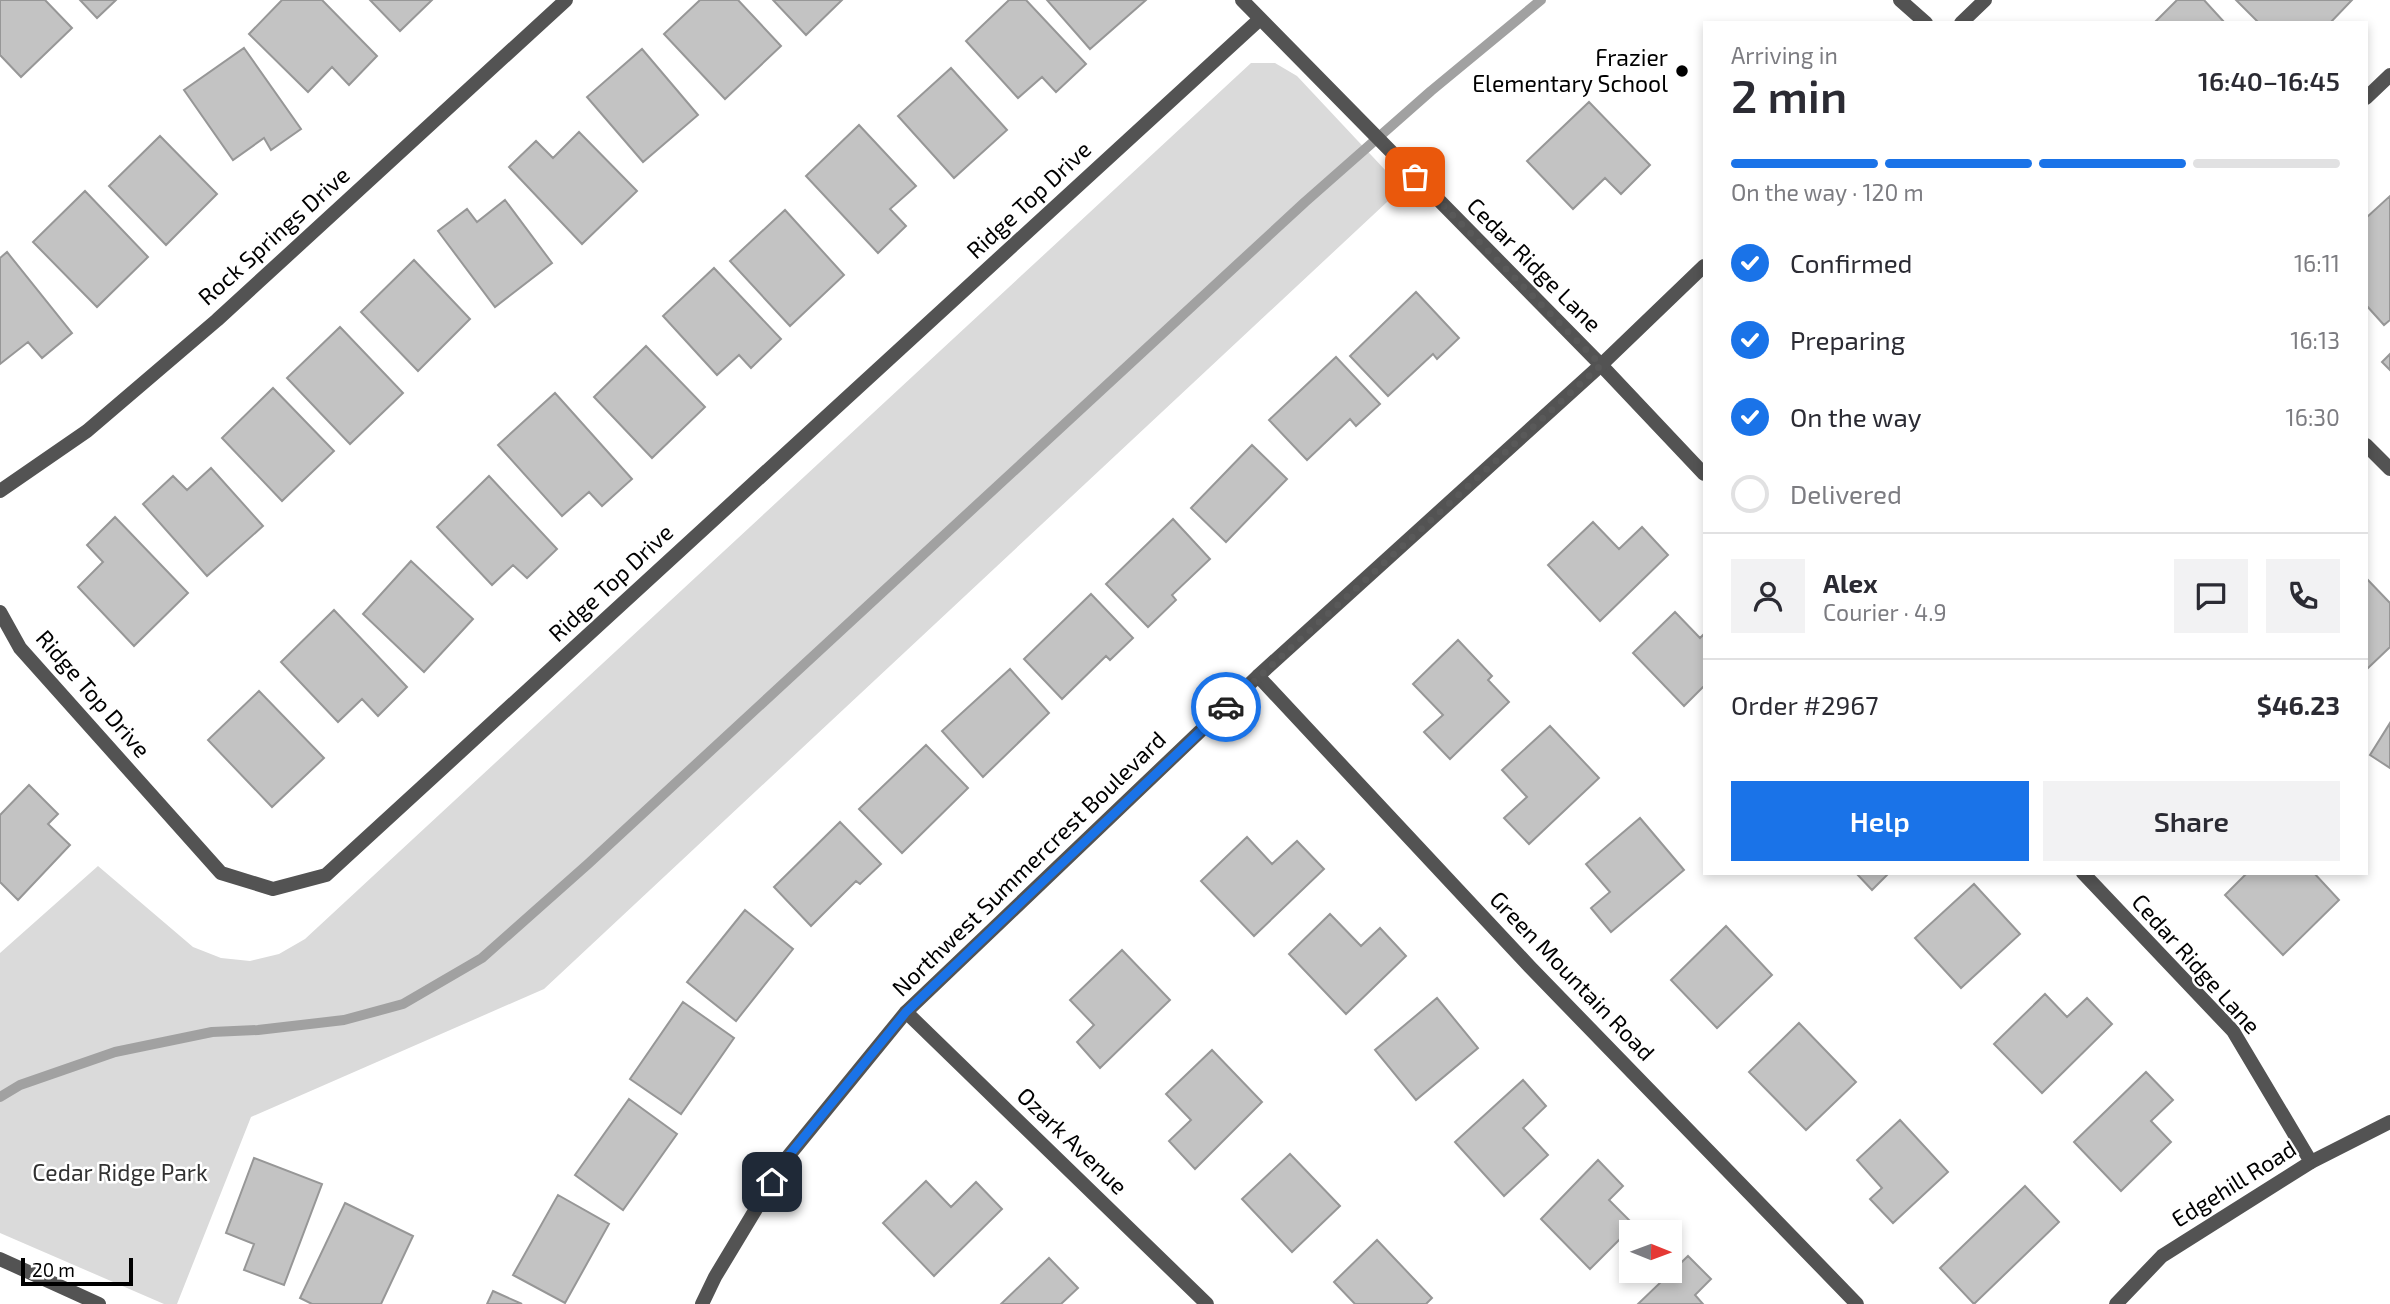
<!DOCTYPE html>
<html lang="en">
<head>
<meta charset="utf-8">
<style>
  :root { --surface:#fff; --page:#f2f2f3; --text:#2b2b33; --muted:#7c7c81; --line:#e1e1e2; --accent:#1a73e8 }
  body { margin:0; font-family:"Exo 2",sans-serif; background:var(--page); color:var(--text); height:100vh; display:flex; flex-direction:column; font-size:26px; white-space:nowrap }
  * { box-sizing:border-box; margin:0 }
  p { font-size:23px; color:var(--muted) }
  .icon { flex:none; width:38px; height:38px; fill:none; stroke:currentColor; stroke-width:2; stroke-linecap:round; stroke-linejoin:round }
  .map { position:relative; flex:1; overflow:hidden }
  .sheet { position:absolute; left:1703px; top:21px; width:665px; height:854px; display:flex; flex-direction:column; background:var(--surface); border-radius:0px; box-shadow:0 4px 10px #0003 }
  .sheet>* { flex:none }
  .needle { width:46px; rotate:91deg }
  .controls { position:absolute; left:1619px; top:1220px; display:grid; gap:14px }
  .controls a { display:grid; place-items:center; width:63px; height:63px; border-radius:0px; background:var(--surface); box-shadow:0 4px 10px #0003; font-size:35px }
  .scale { position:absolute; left:21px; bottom:18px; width:112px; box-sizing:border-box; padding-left:7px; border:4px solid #000; border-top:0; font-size:19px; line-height:24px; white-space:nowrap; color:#000; -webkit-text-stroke:5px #fff; paint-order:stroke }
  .pin { position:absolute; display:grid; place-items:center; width:60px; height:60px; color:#fff; margin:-30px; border-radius:14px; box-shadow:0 4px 10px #0006 }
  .courier { position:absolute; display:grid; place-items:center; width:70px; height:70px; margin:-35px; border:5px solid #1a73e8; border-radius:50%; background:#fff; color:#222; box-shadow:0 2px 9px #0007 }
  .head em { font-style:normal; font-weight:600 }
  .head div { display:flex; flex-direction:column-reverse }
  .head { display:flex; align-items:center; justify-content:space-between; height:119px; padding:0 28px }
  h1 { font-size:46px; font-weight:600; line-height:52px }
  .bar { display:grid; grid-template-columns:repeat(4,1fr); gap:10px 7px; align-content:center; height:84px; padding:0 28px }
  .bar i { height:9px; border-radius:5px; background:var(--line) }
  .bar .on { background:var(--accent) }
  .bar p { grid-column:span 4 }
  .line { display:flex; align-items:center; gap:18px; padding:0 28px; border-top:2px solid var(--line) }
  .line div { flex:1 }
  .round { display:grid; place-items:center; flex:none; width:74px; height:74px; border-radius:0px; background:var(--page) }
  ol { padding:0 28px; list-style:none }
  li { display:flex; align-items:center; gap:21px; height:77px }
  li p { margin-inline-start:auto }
  li .icon { padding:7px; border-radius:50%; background:var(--accent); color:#fff; stroke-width:4 }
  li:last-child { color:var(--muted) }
  li i { width:38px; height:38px; border:4px solid var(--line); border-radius:50% }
  .primary-button { display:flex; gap:14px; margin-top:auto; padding:14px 28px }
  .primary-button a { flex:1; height:80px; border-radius:0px; background:var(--accent); color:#fff; font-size:28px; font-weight:600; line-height:80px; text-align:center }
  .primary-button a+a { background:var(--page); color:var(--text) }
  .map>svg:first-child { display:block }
</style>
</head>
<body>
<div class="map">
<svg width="2390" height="1304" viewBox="0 0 2390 1304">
  <rect width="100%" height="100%" fill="#fff"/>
  <!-- green -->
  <path fill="#dadada" d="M 1251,63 L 1275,63 L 1297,76 L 1402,188 L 544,989 L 251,1117 L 177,1304 L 164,1304 L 0,1233 L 0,953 L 98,866 L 193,947 L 221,958 L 250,961 L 279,954 L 305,939 Z"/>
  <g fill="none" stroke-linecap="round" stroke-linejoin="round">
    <!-- stream -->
    <path stroke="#a1a1a1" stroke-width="10" d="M 0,1097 L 20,1085 L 115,1052 L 212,1032 L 258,1030 L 344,1020 L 403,1004 L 482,958 L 588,864 L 1305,202 L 1431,91 L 1541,0"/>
  </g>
  <!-- building -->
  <path fill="#c3c3c3" stroke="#979797" stroke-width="2" d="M 0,0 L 45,0 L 72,28 L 21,77 L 0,55 Z
    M 80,0 L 116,0 L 97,18 Z
    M 282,0 L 322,0 L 377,56 L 349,85 L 332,67 L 308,92 L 249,34 Z
    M 370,0 L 432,0 L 400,31 Z
    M 700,0 L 738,0 L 781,46 L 725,99 L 664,34 Z
    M 773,0 L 842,0 L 806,35 Z
    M 1009,0 L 1026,0 L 1086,64 L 1056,92 L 1042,77 L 1018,98 L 966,41 Z
    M 1047,0 L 1146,0 L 1090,49 Z
    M 2177,0 L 2204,0 L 2225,23 L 2154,23 Z
    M 2236,0 L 2352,0 L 2330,23 L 2259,23 Z
    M 244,48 L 301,129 L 271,150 L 264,138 L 233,160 L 184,90 Z
    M 642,49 L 698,115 L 643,162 L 587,97 Z
    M 951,68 L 1007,130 L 954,178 L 898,116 Z
    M 1589,102 L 1650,165 L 1621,194 L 1605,178 L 1573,209 L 1527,161 Z
    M 859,125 L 916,186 L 890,209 L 906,226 L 878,253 L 806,176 Z
    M 579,132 L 637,191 L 582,244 L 509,167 L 536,141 L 553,158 Z
    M 160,136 L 217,194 L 166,245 L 109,186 Z
    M 85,191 L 148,257 L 97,307 L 33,242 Z
    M 2390,196 L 2390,320 L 2384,325 L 2366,305 L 2366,218 Z
    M 505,200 L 552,263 L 495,307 L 438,231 L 467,209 L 477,222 Z
    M 785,210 L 844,275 L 790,326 L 730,261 Z
    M 7,252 L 72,333 L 42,358 L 28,342 L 0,364 L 0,258 Z
    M 414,260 L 470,319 L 418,371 L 361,312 Z
    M 714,268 L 781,339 L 751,368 L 739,355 L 717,375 L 663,316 Z
    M 1416,292 L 1459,338 L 1437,359 L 1433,354 L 1388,396 L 1350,356 Z
    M 340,327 L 403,393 L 350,444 L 287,378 Z
    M 646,346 L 705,407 L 652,458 L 594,397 Z
    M 2390,354 L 2390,370 L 2382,362 Z
    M 1336,357 L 1380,404 L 1356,426 L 1350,419 L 1307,460 L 1269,420 Z
    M 273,388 L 334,451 L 282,501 L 222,438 Z
    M 555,393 L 632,479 L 602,506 L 589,492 L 562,516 L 498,445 Z
    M 1252,445 L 1287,479 L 1226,542 L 1191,508 Z
    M 211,468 L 263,526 L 207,576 L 143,504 L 173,476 L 187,490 Z
    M 489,476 L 557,549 L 527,578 L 513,565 L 492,585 L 437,527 Z
    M 115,517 L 188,593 L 134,646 L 78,587 L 103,562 L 87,545 Z
    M 1173,519 L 1210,559 L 1172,595 L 1176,600 L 1148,627 L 1106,584 Z
    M 1593,522 L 1619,549 L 1642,527 L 1668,555 L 1600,621 L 1548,565 Z
    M 411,561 L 473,619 L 424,672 L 363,614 Z
    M 2366,578 L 2390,603 L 2390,647 L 2366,670 Z
    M 1091,594 L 1133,638 L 1110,660 L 1106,656 L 1062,699 L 1024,659 Z
    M 334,610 L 407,687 L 378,716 L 362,699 L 338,722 L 281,662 Z
    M 1675,612 L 1700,638 L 1704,634 L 1704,686 L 1684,706 L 1633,653 Z
    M 1458,640 L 1492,676 L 1488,680 L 1509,702 L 1450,759 L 1424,732 L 1443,715 L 1413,684 Z
    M 1010,669 L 1049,713 L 983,777 L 942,731 Z
    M 259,691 L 324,758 L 272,807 L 208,740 Z
    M 2390,723 L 2390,768 L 2370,755 Z
    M 1550,726 L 1599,778 L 1529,844 L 1504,818 L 1527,797 L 1502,770 Z
    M 926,745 L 968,788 L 902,853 L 859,809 Z
    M 29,785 L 58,814 L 48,824 L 70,845 L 18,900 L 0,882 L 0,815 Z
    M 1640,818 L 1684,870 L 1611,932 L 1591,908 L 1610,892 L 1586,864 Z
    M 840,822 L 881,864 L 860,884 L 856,881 L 811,926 L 774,887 Z
    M 1247,837 L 1272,864 L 1297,841 L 1324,869 L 1254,936 L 1201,881 Z
    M 1856,873 L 1889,873 L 1872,890 Z
    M 2247,873 L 2314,873 L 2339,900 L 2283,955 L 2225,895 Z
    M 1974,884 L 2020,934 L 1961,988 L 1915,938 Z
    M 745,910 L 793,949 L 736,1021 L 687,982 Z
    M 1330,914 L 1361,946 L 1380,928 L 1406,956 L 1346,1014 L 1289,954 Z
    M 1726,926 L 1772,975 L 1717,1028 L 1671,980 Z
    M 1122,950 L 1170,1000 L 1100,1068 L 1077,1042 L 1094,1025 L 1070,1000 Z
    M 2045,994 L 2067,1017 L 2087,998 L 2112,1024 L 2042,1093 L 1994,1044 Z
    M 1437,998 L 1478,1048 L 1416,1100 L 1375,1050 Z
    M 683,1002 L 734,1038 L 681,1114 L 630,1079 Z
    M 1799,1023 L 1856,1082 L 1806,1130 L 1749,1072 Z
    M 1212,1050 L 1262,1102 L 1195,1169 L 1169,1141 L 1191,1120 L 1166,1094 Z
    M 2146,1072 L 2173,1100 L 2151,1121 L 2171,1142 L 2121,1191 L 2074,1142 Z
    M 1523,1080 L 1546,1106 L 1523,1128 L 1548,1155 L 1504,1196 L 1455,1142 Z
    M 629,1099 L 677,1134 L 623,1210 L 575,1175 Z
    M 1900,1120 L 1948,1172 L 1893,1223 L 1870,1199 L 1882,1188 L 1857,1160 Z
    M 1290,1154 L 1340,1206 L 1292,1252 L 1242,1199 Z
    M 254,1158 L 322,1184 L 284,1285 L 244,1270 L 254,1244 L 226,1233 Z
    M 1598,1160 L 1623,1186 L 1609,1200 L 1634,1225 L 1590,1269 L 1541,1219 Z
    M 926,1181 L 951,1207 L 976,1182 L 1002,1209 L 934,1276 L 883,1223 Z
    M 2025,1186 L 2059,1222 L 1974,1304 L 1940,1268 Z
    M 558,1195 L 609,1224 L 565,1303 L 513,1275 Z
    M 345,1203 L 413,1236 L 381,1304 L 312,1304 L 300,1298 Z
    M 1377,1240 L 1432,1298 L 1426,1304 L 1355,1304 L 1334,1282 Z
    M 1688,1256 L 1711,1279 L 1695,1295 L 1703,1304 L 1638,1304 Z
    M 1049,1258 L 1078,1288 L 1061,1304 L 1001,1304 Z
    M 493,1291 L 522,1304 L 487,1304 Z"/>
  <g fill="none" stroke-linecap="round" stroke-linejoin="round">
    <!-- service -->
    <path stroke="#535353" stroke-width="14" d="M 1900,0 L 1926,23"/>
    <!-- minor -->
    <path stroke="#535353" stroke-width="14" d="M 1242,0 L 1601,365 L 1704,474
      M 2366,98 L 2390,75
      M 2366,445 L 2390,469
      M 0,491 L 87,431 L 217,320 L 566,0
      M 0,612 L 20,648 L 221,873 L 273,889 L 326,875 L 1260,19
      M 1258,676 L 1530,967 L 1857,1304
      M 2083,873 L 2233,1031 L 2311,1162
      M 906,1012 L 1207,1304
      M 0,1259 L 99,1304"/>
    <!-- tertiary -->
    <path stroke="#535353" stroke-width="14" d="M 1961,23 L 1985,0
      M 702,1304 L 715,1277 L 786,1159 L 906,1012 L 1258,676 L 1601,365 L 1704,266
      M 2116,1304 L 2162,1256 L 2311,1162 L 2390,1122"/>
  </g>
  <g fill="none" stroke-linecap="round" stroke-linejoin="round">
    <!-- done -->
    <path stroke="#595959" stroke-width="7" stroke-dasharray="0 12.6" d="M 1226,707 L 1601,365 L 1415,177"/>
    <!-- route -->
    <path stroke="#1a73e8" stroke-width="9" d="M 772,1182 L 786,1159 L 906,1012 L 1226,707"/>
  </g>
  <!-- markers -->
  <circle fill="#000" stroke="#fff" stroke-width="2.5" cx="1682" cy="71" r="7"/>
  <g text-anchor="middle" stroke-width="5" stroke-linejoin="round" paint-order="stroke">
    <!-- poi labels -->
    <g font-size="23" fill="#000" stroke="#fff" text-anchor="end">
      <text x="1668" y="66">Frazier<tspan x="1668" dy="26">Elementary School</tspan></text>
    </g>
    <!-- street labels -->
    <g font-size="23" fill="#000" stroke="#fff">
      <text transform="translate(1029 200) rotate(-43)" y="8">Ridge Top Drive</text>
      <text transform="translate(274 236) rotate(-42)" y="8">Rock Springs Drive</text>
      <text transform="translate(1534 265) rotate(45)" y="8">Cedar Ridge Lane</text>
      <text transform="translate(611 583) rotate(-43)" y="8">Ridge Top Drive</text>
      <text transform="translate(93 694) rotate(49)" y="8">Ridge Top Drive</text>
      <text transform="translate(1029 864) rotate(-44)" y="8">Northwest Summercrest Boulevard</text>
      <text transform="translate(2196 964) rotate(48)" y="8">Cedar Ridge Lane</text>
      <text transform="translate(1572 976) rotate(46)" y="8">Green Mountain Road</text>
      <text transform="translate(1072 1141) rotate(44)" y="8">Ozark Avenue</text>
      <text transform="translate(2234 1184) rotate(-32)" y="8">Edgehill Road</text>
    </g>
    <!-- park labels -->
    <g font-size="23" fill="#313131" stroke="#fff">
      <text x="120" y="1181">Cedar Ridge Park</text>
    </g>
  </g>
</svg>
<div class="controls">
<a><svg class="needle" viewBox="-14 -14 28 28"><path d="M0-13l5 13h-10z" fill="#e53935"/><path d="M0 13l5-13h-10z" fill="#7c7c81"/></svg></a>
</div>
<div class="scale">20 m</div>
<div class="pin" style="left:1415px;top:177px;background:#ea580c"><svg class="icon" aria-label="bag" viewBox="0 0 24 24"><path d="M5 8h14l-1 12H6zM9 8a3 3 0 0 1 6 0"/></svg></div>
<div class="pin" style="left:772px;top:1182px;background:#1f2937"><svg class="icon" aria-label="home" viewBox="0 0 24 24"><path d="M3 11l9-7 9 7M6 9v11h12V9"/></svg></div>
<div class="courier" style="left:1226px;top:707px"><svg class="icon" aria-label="car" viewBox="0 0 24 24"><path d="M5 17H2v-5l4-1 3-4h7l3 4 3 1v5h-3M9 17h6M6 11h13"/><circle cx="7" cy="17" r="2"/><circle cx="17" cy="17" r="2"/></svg></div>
<section class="sheet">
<div class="head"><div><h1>2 min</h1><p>Arriving in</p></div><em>16:40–16:45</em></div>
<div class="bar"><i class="on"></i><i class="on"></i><i class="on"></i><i></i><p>On the way · 120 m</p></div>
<ol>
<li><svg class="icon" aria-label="check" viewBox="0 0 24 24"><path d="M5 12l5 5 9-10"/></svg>Confirmed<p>16:11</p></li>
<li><svg class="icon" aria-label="check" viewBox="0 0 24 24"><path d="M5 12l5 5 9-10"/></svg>Preparing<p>16:13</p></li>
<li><svg class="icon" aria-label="check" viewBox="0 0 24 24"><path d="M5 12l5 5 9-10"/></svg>On the way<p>16:30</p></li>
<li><i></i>Delivered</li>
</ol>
<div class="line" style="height:126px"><a class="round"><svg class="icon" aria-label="person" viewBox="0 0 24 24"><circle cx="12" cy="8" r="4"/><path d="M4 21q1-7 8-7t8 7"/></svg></a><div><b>Alex</b><p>Courier · 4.9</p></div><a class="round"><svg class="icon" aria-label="chat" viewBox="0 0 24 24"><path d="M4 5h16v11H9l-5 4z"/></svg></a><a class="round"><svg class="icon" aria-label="phone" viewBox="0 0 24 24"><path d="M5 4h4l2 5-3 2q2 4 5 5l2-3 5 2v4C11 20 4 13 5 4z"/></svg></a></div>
<div class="line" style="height:91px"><div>Order #2967</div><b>$46.23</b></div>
<div class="primary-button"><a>Help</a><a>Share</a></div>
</section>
</div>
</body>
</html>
